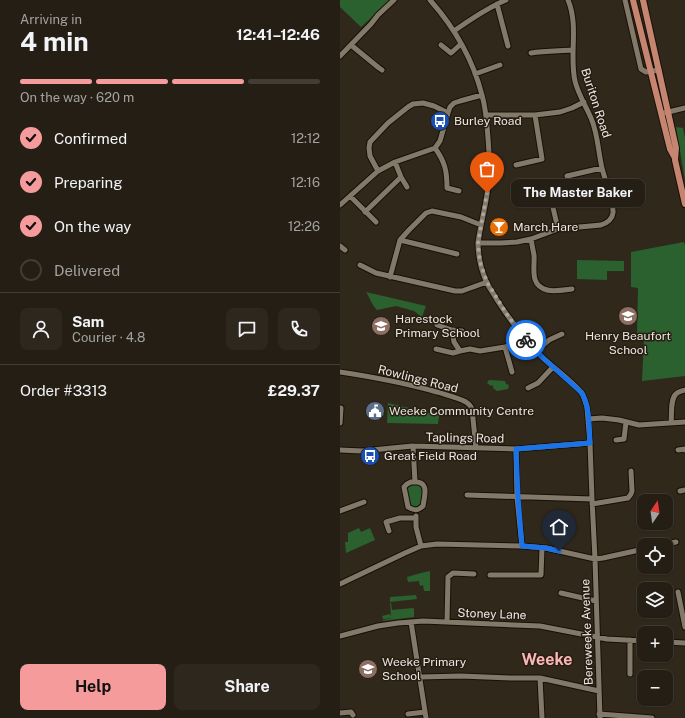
<!DOCTYPE html>
<html lang="en">
<head>
<meta charset="utf-8">
<style>
  :root { --surface:#251e15; --page:#2d271e; --text:#f1f3f6; --muted:#a3a2a0; --line:#423c34; --accent:#f59b9c }
  body { margin:0; font-family:"Public Sans",sans-serif; background:var(--page); color:var(--text); height:100vh; display:flex; flex-direction:column; font-size:15px; white-space:nowrap }
  * { box-sizing:border-box; margin:0 }
  p { font-size:13px; color:var(--muted) }
  .icon { flex:none; width:22px; height:22px; fill:none; stroke:currentColor; stroke-width:2; stroke-linecap:round; stroke-linejoin:round }
  .map { position:relative; flex:1; overflow:hidden }
  .side { display:flex; flex-direction:column; background:var(--surface); width:340px }
  .side>* { flex:none }
  .needle { width:26px; rotate:13deg }
  .fabs { position:absolute; left:297px; top:494px; display:grid; gap:8px }
  .fabs a { display:grid; place-items:center; width:36px; height:36px; border-radius:8px; background:var(--surface); box-shadow:0 1px 3px #0004,0 0 0 1px var(--line); font-size:20px }
  .pin { position:absolute; display:grid; place-items:center; width:34px; height:34px; color:#fff; margin:-41px -17px; border-radius:50% 50% 50% 0; rotate:-45deg; box-shadow:0 0 4px #0007 }
  .pin .icon { rotate:45deg }
  .courier { position:absolute; display:grid; place-items:center; width:40px; height:40px; margin:-20px; border:3px solid #1a73e8; border-radius:50%; background:#fff; color:#222; box-shadow:0 1px 5px #0007 }
  .bubble { position:absolute; height:28px; border-radius:8px; background:var(--surface); box-shadow:0 1px 3px #0004,0 0 0 1px var(--line); font-size:13px; font-weight:700; line-height:28px; text-align:center }
  .headline em { font-style:normal; font-weight:700 }
  .headline div { display:flex; flex-direction:column-reverse }
  .headline { display:flex; align-items:center; justify-content:space-between; height:68px; padding:0 20px }
  h1 { font-size:26px; font-weight:700; line-height:30px }
  .bar { display:grid; grid-template-columns:repeat(4,1fr); gap:6px 4px; align-content:center; height:48px; padding:0 20px }
  .bar i { height:5px; border-radius:3px; background:var(--line) }
  .bar .active { background:var(--accent) }
  .bar p { grid-column:span 4 }
  .line { display:flex; align-items:center; gap:10px; padding:0 20px; border-top:1px solid var(--line) }
  .line div { flex:1 }
  .round { display:grid; place-items:center; flex:none; width:42px; height:42px; border-radius:8px; background:var(--page) }
  ol { padding:0 20px; list-style:none }
  li { display:flex; align-items:center; gap:12px; height:44px }
  li p { margin-inline-start:auto }
  li .icon { padding:4px; border-radius:50%; background:var(--accent); color:#111; stroke-width:4 }
  li:last-child { color:var(--muted) }
  li i { width:22px; height:22px; border:2px solid var(--line); border-radius:50% }
  .primary-button { display:flex; gap:8px; margin-top:auto; padding:8px 20px }
  .primary-button a { flex:1; height:46px; border-radius:8px; background:var(--accent); color:#111; font-size:16px; font-weight:700; line-height:46px; text-align:center }
  .primary-button a+a { background:var(--page); color:var(--text) }
  main { display:flex; flex:1; min-height:0 }
  .map>svg:first-child { display:block }
</style>
</head>
<body>
<main>
<section class="side">
<div class="headline"><div><h1>4 min</h1><p>Arriving in</p></div><em>12:41–12:46</em></div>
<div class="bar"><i class="active"></i><i class="active"></i><i class="active"></i><i></i><p>On the way · 620 m</p></div>
<ol>
<li><svg class="icon" aria-label="check" viewBox="0 0 24 24"><path d="M5 12l5 5 9-10"/></svg>Confirmed<p>12:12</p></li>
<li><svg class="icon" aria-label="check" viewBox="0 0 24 24"><path d="M5 12l5 5 9-10"/></svg>Preparing<p>12:16</p></li>
<li><svg class="icon" aria-label="check" viewBox="0 0 24 24"><path d="M5 12l5 5 9-10"/></svg>On the way<p>12:26</p></li>
<li><i></i>Delivered</li>
</ol>
<div class="line" style="height:72px"><a class="round"><svg class="icon" aria-label="person" viewBox="0 0 24 24"><circle cx="12" cy="8" r="4"/><path d="M4 21q1-7 8-7t8 7"/></svg></a><div><b>Sam</b><p>Courier · 4.8</p></div><a class="round"><svg class="icon" aria-label="chat" viewBox="0 0 24 24"><path d="M4 5h16v11H9l-5 4z"/></svg></a><a class="round"><svg class="icon" aria-label="phone" viewBox="0 0 24 24"><path d="M5 4h4l2 5-3 2q2 4 5 5l2-3 5 2v4C11 20 4 13 5 4z"/></svg></a></div>
<div class="line" style="height:52px"><div>Order #3313</div><b>£29.37</b></div>
<div class="primary-button"><a>Help</a><a>Share</a></div>
</section>
<div class="map">
<svg width="345" height="718" viewBox="0 0 345 718">
  <rect width="100%" height="100%" fill="#31281c"/>
  <!-- green -->
  <path fill="#2a612f" d="M 0,0 L 51,0 L 21,27 L 0,7 Z
    M 336,127 L 343,128 L 345,138 L 345,181 Z
    M 344,242 L 345,246 L 345,376 L 302,381 L 304,339 L 297,335 L 298,288 L 291,287 L 291,252 Z
    M 237,260 L 284,261 L 284,271 L 267,271 L 267,280 L 237,279 Z
    M 26,292 L 86,306 L 82,317 L 74,311 L 56,306 L 37,310 C 32,305 30,298 26,292 Z
    M 149,380 L 165,381 L 166,384 L 169,385 L 168,389 L 157,391 L 153,388 L 153,385 L 151,386 L 147,383 Z
    M 48,403 L 99,415 L 98,424 L 47,423 Z
    M 71,485 L 80,485 L 82,486 L 83,488 L 81,503 C 78,506 74,509 70,505 C 68,498 64,490 71,485 Z
    M 19,528 L 21,532 L 30,528 L 35,540 L 6,553 L 5,542 L 8,542 L 8,533 Z
    M 90,571 L 90,591 L 84,591 L 83,585 L 80,586 L 79,581 L 68,582 L 67,577 L 81,573 Z
    M 76,595 L 77,599 L 50,602 L 50,597 Z
    M 50,603 L 51,603 L 52,610 L 73,608 L 74,609 L 74,617 L 43,621 L 43,620 L 53,618 L 43,619 L 42,616 L 50,614 L 51,617 Z"/>
  <g fill="none" stroke-linecap="round" stroke-linejoin="round">
    <!-- minor casing -->
    <g stroke="#181006" stroke-width="7">
      <path id="minor" d="M 90,0 C 114,27 133,60 142,95 C 146,109 147,123 148,138 C 149,151 150,164 149,177 C 148,199 141,221 138,243 C 138,256 141,269 146,281 C 149,288 154,294 157,300 C 170,320 185,340 202,357 C 215,369 229,379 241,392 L 243,395 L 247,407 L 250,443 L 252,499 L 255,559 L 260,718
        M 285,0 L 301,69 L 306,72 L 319,70
        M 157,4 L 168,46
        M 114,31 C 131,19 147,8 166,0
        M 11,45 L 39,68 L 42,70
        M 101,45 L 111,53 L 121,44
        M 191,53 C 205,51 218,51 232,50
        M 0,56 L 31,24 L 38,15 L 54,0
        M 135,74 L 160,65
        M 324,113 L 345,108
        M 146,115 L 195,115 L 220,112 L 232,108 L 244,102
        M 95,148 C 105,162 107,171 107,188 L 119,191
        M 55,162 L 61,177 L 67,187
        M 176,165 L 202,159 L 195,115
        M 38,171 L 30,156 L 29,148 L 30,142 L 48,123 L 68,107 L 73,104 L 83,103 L 94,106 L 108,113
        M 227,176 L 262,168
        M 10,196 L 36,222
        M 211,199 L 218,229
        M 0,205 L 38,171 L 55,162 L 95,148 L 100,141 L 108,113 L 110,107 L 114,103 L 120,101 L 142,95
        M 25,212 L 61,177
        M 191,239 C 192,245 193,250 194,255 C 195,268 189,285 207,290 C 214,292 224,290 232,289
        M 60,240 L 117,254
        M 138,243 L 160,243 L 177,242 L 191,239 L 218,229 L 261,225 C 267,223 272,220 273,213 C 274,200 265,181 262,168 C 258,151 258,134 251,118 C 246,106 238,94 235,81 C 229,55 239,26 228,0
        M 0,246 L 5,250
        M 20,265 L 36,273 L 115,291 L 122,291 L 147,282
        M 50,277 L 60,240 L 69,230 L 86,213 L 92,211 L 121,217 L 141,225
        M 97,325 L 112,330 L 114,342 L 120,351
        M 112,330 L 122,331
        M 165,347 L 172,372
        M 96,349 L 113,353 L 120,351 L 130,349 L 140,351 L 165,347 L 173,344 L 183,336
        M 196,351 L 209,340 L 222,334
        M 0,372 C 33,377 65,383 97,392 C 106,395 117,397 126,402 C 129,404 131,406 132,409 L 136,448
        M 188,388 L 198,383 L 213,367
        M 248,419 L 262,418 L 279,420 L 299,425 L 345,422
        M 0,423 L 1,408
        M 331,423 C 332,415 330,399 336,394 C 338,392 342,391 345,390
        M 276,440 L 284,439 L 286,422
        M 73,446 L 75,482
        M 176,449 L 177,497 L 182,546
        M 0,450 L 22,451 L 52,448 L 73,446 L 176,449 L 250,443
        M 338,450 L 345,449 L 345,450
        M 71,482 C 90,480 85,494 83,506 C 78,511 74,511 68,507 L 64,487 L 67,484 Z
        M 340,491 L 345,490
        M 127,495 L 252,499
        M 252,504 L 288,498 L 291,494 L 292,491 L 291,471
        M 0,511 L 24,502
        M 76,516 L 76,527 L 81,546
        M 49,531 L 46,522 L 60,518 L 76,518
        M 321,545 L 336,542
        M 150,575 L 201,575 L 202,548
        M 0,584 L 65,553 L 81,546 L 97,544 L 182,546 L 206,548 L 255,559 L 263,558 L 304,549
        M 338,592 L 345,627
        M 221,593 L 256,601
        M 71,622 L 86,718
        M 107,622 L 108,577 L 113,573 L 134,574
        M 0,636 L 38,626 L 58,623 L 83,621 L 200,626 L 267,639 L 304,641
        M 326,642 L 345,643
        M 290,674 L 290,640
        M 80,677 L 121,676 L 171,678 L 200,678 L 259,691
        M 200,678 L 202,718
        M 0,713 L 11,712 L 13,715
        M 68,714 L 85,712
        M 259,714 L 312,718"/>
    </g>
    <!-- major casing -->
    <g stroke="#181006" stroke-width="8">
      <path id="major" d="M 293,0 L 330,149 L 335,158
        M 303,0 L 334,139 L 336,148 L 335,160 L 345,204"/>
    </g>
    <!-- minor -->
    <use href="#minor" stroke="#83796b" stroke-width="5"/>
    <!-- major -->
    <use href="#major" stroke="#c58570" stroke-width="6"/>
  </g>
  <g fill="none" stroke-linecap="round" stroke-linejoin="round">
    <!-- done -->
    <path stroke="#aba49b" stroke-width="4" stroke-dasharray="0 7.2" d="M 147,193 L 138,243 L 140,262 L 147,282 L 168,316 L 186,340"/>
    <!-- route -->
    <path stroke="#1a73e8" stroke-width="5" d="M 186,340 L 203,358 L 241,392 C 250,404 249,428 250,443 L 176,449 L 178,497 L 182,546 L 206,548 L 219,551"/>
  </g>
  <!-- icons -->
  <defs>
    <g id="bus-disc" transform="scale(1)"><circle r="9.5" fill="#1a4fb4" stroke="#271e13"/><path d="M-5-6H5V4H4V6H2V4H-2V6H-4V4H-5ZM-3.5-4V0h7V-4ZM-3.5 1.2v1.5H-2V1.2ZM2 1.2v1.5H3.5V1.2Z" fill="#fff"/></g>
    <g id="bar-disc" transform="scale(1)"><circle r="9.5" fill="#e8710a" stroke="#271e13"/><path d="M-6-5H6L.8 .8V4.5H3.5V6h-7V4.5H-.8V.8Z" fill="#fff"/></g>
    <g id="school-disc" transform="scale(1)"><circle r="9.5" fill="#8d6e63" stroke="#271e13"/><path d="M0-5L7-2L0 1L-7-2ZM-4 1L0 2.5L4 1V4Q0 6-4 4Z" fill="#fff"/></g>
    <g id="civic-disc" transform="scale(1)"><circle r="9.5" fill="#5c6f8a" stroke="#271e13"/><path d="M-.6-6.5H3V-4.5H.6V-3L4-1V1h2V6H-6V1h2V-1L-.6-3ZM-1.2 2.5V6h2.4V2.5Z" fill="#fff"/></g>
  </defs>
  <g fill-rule="evenodd">
    <use href="#bus-disc" x="100" y="121"/>
    <use href="#bar-disc" x="159" y="227"/>
    <use href="#school-disc" x="288" y="316"/>
    <use href="#school-disc" x="41" y="326"/>
    <use href="#civic-disc" x="35" y="411"/>
    <use href="#bus-disc" x="30" y="456"/>
    <use href="#school-disc" x="28" y="669"/>
  </g>
  <g text-anchor="middle" stroke-width="3" stroke-linejoin="round" paint-order="stroke">
    <!-- street labels -->
    <g font-size="12" fill="#ede7e0" stroke="#271e13">
      <text transform="translate(256 103) rotate(72)" y="4">Buriton Road</text>
      <text transform="translate(78 379) rotate(14)" y="4">Rowlings Road</text>
      <text transform="translate(125 438) rotate(1)" y="4">Taplings Road</text>
      <text transform="translate(152 614) rotate(2)" y="4">Stoney Lane</text>
      <text transform="translate(247 632) rotate(-92)" y="4">Bereweeke Avenue</text>
    </g>
    <!-- poi labels -->
    <g font-size="12" fill="#ede7e0" stroke="#271e13" text-anchor="start">
      <text x="114" y="125">Burley Road</text>
      <text x="173" y="231">March Hare</text>
      <text x="55" y="323">Harestock<tspan x="55" dy="14">Primary School</tspan></text>
      <text x="288" y="340" text-anchor="middle">Henry Beaufort<tspan x="288" dy="14">School</tspan></text>
      <text x="49" y="415">Weeke Community Centre</text>
      <text x="44" y="460">Great Field Road</text>
      <text x="42" y="666">Weeke Primary<tspan x="42" dy="14">School</tspan></text>
    </g>
    <!-- district labels -->
    <g font-size="16" font-weight="bold" fill="#fbb6b6" stroke="#271e13">
      <text x="207" y="665">Weeke</text>
    </g>
  </g>
</svg>
<div class="fabs">
<a><svg class="needle" viewBox="-14 -14 28 28"><path d="M0-13l5 13h-10z" fill="#e53935"/><path d="M0 13l5-13h-10z" fill="#a3a2a0"/></svg></a>
<a><svg class="icon" aria-label="locate" viewBox="0 0 24 24"><circle cx="12" cy="12" r="6"/><path d="M12 2v4M12 18v4M2 12h4M18 12h4"/></svg></a>
<a><svg class="icon" aria-label="layers" viewBox="0 0 24 24"><path d="M12 4l9 5-9 5-9-5zM3 14l9 5 9-5"/></svg></a>
<a>+</a>
<a>−</a>
</div>
<div class="pin" style="left:147px;top:193px;background:#ea580c"><svg class="icon" aria-label="bag" viewBox="0 0 24 24"><path d="M5 8h14l-1 12H6zM9 8a3 3 0 0 1 6 0"/></svg></div>
<div class="pin" style="left:219px;top:551px;background:#1f2937"><svg class="icon" aria-label="home" viewBox="0 0 24 24"><path d="M3 11l9-7 9 7M6 9v11h12V9"/></svg></div>
<div class="courier" style="left:186px;top:340px"><svg class="icon" aria-label="bike" viewBox="0 0 24 24"><circle cx="6" cy="16" r="4"/><circle cx="18" cy="16" r="4"/><path d="M6 16l4-8h5l3 8M10 8l3 8H6M13 5h3"/></svg></div>
<div class="bubble" style="left:171px;top:179px;width:134px">The Master Baker</div>
</div>
</main>
</body>
</html>
